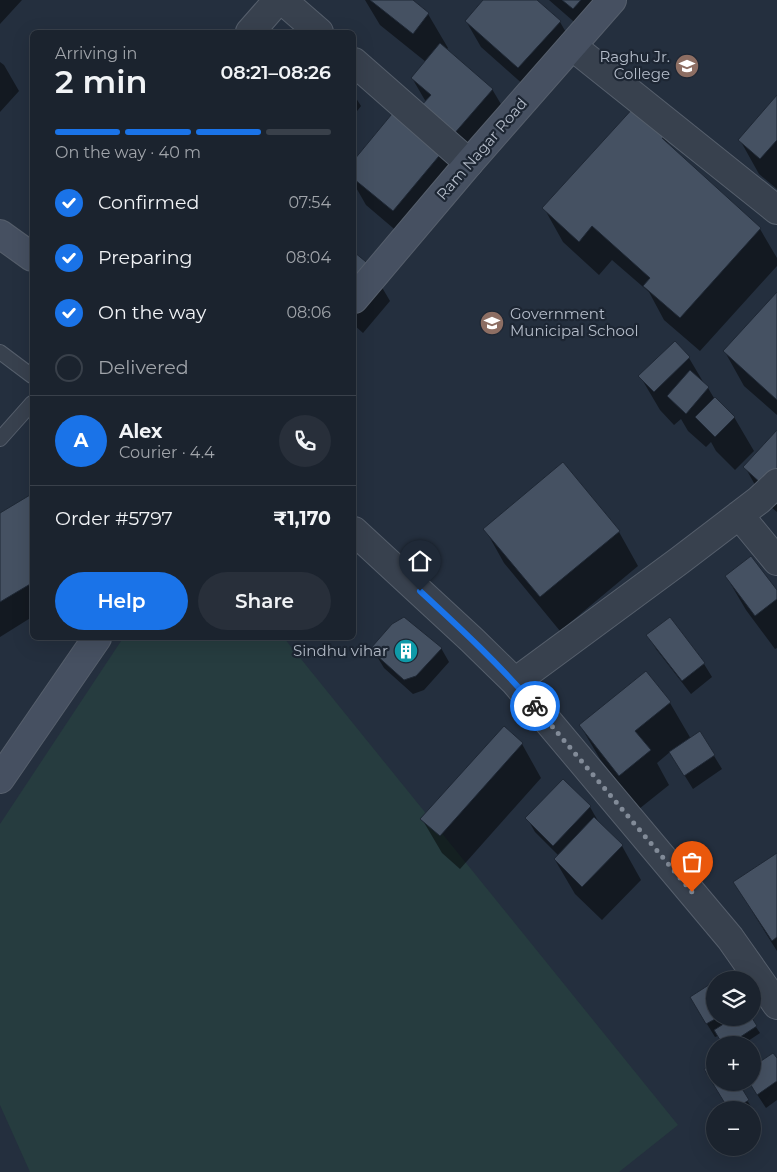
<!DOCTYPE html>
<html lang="en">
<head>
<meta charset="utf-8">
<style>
  :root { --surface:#1b232e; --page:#282f3a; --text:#f1f3f6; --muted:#a0a4aa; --line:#39404a; --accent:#1a73e8 }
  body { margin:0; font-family:Montserrat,sans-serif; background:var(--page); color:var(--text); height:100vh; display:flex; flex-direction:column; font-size:19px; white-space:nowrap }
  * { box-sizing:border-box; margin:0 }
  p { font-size:16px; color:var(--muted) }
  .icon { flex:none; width:28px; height:28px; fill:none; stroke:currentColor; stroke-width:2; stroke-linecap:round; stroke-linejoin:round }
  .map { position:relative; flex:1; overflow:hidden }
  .side { position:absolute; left:30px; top:30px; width:326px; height:610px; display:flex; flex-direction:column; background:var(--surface); border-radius:8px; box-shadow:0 5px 20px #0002,0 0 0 1px var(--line) }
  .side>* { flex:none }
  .controls { position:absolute; left:706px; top:971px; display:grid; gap:10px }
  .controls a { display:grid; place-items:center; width:55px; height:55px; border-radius:50%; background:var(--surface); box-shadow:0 5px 20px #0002,0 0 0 1px var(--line); font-size:25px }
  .pin { position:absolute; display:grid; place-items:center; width:42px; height:42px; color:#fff; margin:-51px -21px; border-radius:50% 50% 50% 0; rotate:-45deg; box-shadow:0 0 5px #0007 }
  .pin .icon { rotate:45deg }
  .courier { position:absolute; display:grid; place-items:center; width:50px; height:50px; margin:-25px; border:4px solid #1a73e8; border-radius:50%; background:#fff; color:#222; box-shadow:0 1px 6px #0007 }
  .head em { font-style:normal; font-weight:600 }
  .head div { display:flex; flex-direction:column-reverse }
  .head { display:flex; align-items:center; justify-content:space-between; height:85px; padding:0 25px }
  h1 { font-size:32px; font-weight:600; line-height:38px }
  .bar { display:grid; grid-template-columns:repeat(4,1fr); gap:8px 5px; align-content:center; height:60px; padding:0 25px }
  .bar i { height:6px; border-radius:4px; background:var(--line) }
  .bar .selected { background:var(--accent) }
  .bar p { grid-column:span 4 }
  .line { display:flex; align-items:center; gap:12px; padding:0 25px; border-top:1px solid var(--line) }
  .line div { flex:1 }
  .round { display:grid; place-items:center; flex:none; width:52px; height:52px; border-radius:26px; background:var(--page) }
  ol { padding:0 25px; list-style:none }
  li { display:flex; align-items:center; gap:15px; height:55px }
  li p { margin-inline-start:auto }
  li .icon { padding:5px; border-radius:50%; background:var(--accent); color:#fff; stroke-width:4 }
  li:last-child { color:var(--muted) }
  li i { width:28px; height:28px; border:2px solid var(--line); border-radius:50% }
  .primary-button { display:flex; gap:10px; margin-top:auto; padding:10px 25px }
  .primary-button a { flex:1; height:58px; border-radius:30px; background:var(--accent); color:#fff; font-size:20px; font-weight:600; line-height:58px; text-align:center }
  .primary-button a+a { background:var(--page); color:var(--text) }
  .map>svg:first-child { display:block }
</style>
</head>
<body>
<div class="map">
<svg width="777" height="1172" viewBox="0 0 777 1172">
  <rect width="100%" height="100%" fill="#242f3e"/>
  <!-- green -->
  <path fill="#263c3f" d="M 123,638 L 284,638 L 678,1125 L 619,1172 L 30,1172 L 0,1105 L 0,824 Z"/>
  <!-- shadow -->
  <path fill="#0007" d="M 0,0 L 22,0 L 0,24 Z
    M 365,0 L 411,0 L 428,14 L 448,48 L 446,50 L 492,89 L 512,123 L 473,168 L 426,102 L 412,78 L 426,62 L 380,25 Z
    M 485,0 L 535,0 L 560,22 L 575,48 L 534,94 L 481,47 L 466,21 Z
    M 549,0 L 619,0 L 588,34 Z
    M 0,62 L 4,65 L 19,91 L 0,112 Z
    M 354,95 L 361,106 L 354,115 Z
    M 777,97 L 777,189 L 759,174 L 740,140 Z
    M 397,111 L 443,151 L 463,185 L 413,245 L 366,205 L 354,184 L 354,162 Z
    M 664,136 L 672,149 L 760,229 L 777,258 L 777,266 L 700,351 L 664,320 L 649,292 L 612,260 L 599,275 L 563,242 L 544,208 Z
    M 354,253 L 370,267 L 390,301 L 363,333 L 354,325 Z
    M 777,294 L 777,415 L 744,386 L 725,352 Z
    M 675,343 L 689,358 L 705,385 L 708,388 L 714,398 L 734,417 L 754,451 L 735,470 L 716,451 L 711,442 L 706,447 L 688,431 L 681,419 L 674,425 L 660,410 L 640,376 Z
    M 777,432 L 777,512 L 764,501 L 745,467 Z
    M 29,497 L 32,502 L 32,617 L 0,637 L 0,515 Z
    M 485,529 L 619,532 L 638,566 L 560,631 L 504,563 Z
    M 726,576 L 777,592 L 777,648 L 775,649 L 746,610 Z
    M 648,635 L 704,664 L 712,677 L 691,694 L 656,649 Z
    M 372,648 L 441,648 L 449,662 L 424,690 L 413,694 L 384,668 Z
    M 646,672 L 670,703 L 691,739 L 700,733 L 722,769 L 693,789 L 670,752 L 657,763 L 669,785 L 639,809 L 600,759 L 580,725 Z
    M 522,744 L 541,778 L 460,869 L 442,853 L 422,819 Z
    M 563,781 L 590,807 L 598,821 L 597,822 L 622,846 L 641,880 L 602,920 L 575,894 L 555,860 L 559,856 L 535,832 L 527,818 Z
    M 777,855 L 777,951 L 755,916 L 735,882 Z
    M 715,983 L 715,1018 L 750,1018 L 760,1033 L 742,1045 L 724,1045 L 718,1036 L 715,1037 L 699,1011 Z
    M 777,1061 L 777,1100 L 766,1108 L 749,1082 L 752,1082 Z
    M 715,1064 L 715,1082 L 736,1082 L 756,1115 L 752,1117 L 752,1110 L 730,1110 L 706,1069 Z"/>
  <!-- building -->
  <path fill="#455162" stroke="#1f2835" d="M 370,0 L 413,0 L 429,13 L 413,34 Z
    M 483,0 L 537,0 L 561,21 L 518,68 L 465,21 Z
    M 562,0 L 581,0 L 573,9 Z
    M 440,43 L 493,89 L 453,135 L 420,107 L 431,95 L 411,78 Z
    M 777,95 L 777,140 L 760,159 L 738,140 Z
    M 635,106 L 665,135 L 662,138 L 761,228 L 680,318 L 643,286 L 650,278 L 592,226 L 579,242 L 542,208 Z
    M 396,109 L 444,150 L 393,211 L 354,179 L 354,160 Z
    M 354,252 L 371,266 L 354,287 Z
    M 777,292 L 777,400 L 723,351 Z
    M 675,341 L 690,357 L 654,392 L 638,376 Z
    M 690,370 L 709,387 L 686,414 L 667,396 Z
    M 715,397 L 735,417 L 715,437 L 695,417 Z
    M 777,430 L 777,472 L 764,486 L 743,467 Z
    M 563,462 L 620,531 L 540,597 L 483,529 Z
    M 30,495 L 32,500 L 32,583 L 0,602 L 0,513 Z
    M 751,556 L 777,590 L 777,599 L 755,616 L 725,576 Z
    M 404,617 L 442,648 L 416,676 L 404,680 L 375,654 L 371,648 L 392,624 Z
    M 670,617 L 705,663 L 682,681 L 646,635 Z
    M 646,671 L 671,702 L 635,731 L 651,750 L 619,776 L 579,725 Z
    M 504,726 L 523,743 L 440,836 L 420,819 Z
    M 700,731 L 715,755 L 684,776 L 669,752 Z
    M 563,779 L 591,806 L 553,846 L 525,818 Z
    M 594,817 L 623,845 L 582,887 L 554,859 Z
    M 777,853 L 777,937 L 772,941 L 733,882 Z
    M 728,973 L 733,980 L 717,980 Z
    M 715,981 L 715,1018 L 717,1018 L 706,1024 L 690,997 Z
    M 733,1018 L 752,1018 L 757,1026 L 728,1045 L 723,1045 L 714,1030 Z
    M 773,1053 L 777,1058 L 777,1081 L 757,1095 L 749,1082 L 752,1082 L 752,1067 Z
    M 715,1062 L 715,1082 L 738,1082 L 749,1100 L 733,1110 L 729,1110 L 704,1069 Z"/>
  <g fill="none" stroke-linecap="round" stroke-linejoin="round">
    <!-- lane casing -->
    <g stroke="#565f6c" stroke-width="16">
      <path id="lane" d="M 0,352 L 32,376
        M 0,439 L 32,403"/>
    </g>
    <!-- street casing -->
    <g stroke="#565f6c" stroke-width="30">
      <path id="street" d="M 282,0 L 319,32
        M 250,32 L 278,0
        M 572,46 L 777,210
        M 354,62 L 469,163
        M 739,515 L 777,561
        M 354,531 L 472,640 L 515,682 L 730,938 L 777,1005
        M 515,682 L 679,561 L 759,500 L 777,483"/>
    </g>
    <!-- secondary casing -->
    <g stroke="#565f6c" stroke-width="30">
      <path id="secondary" d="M 0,234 L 32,257
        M 354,299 L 469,163 L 612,0
        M 0,779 L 97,638"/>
    </g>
    <!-- lane -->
    <use href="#lane" stroke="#38414e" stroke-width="14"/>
    <!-- street -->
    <use href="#street" stroke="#38414e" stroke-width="28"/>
    <!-- secondary -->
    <use href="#secondary" stroke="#465061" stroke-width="28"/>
  </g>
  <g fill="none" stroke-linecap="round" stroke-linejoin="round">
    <!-- done -->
    <path stroke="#828b98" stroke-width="5" stroke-dasharray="0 9" d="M 535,706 L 692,892"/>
    <!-- route -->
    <path stroke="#1a73e8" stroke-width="6" d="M 420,591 C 460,628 500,665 535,706"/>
  </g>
  <!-- icons -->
  <defs>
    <g id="university-disc" transform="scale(1.25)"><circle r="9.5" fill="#8d6e63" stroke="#1d2633"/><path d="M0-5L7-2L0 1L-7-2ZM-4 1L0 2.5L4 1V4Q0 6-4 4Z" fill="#fff"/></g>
    <g id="school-disc" transform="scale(1.25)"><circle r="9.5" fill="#8d6e63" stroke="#1d2633"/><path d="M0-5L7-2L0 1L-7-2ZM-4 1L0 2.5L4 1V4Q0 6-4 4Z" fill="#fff"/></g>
    <g id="building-disc" transform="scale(1.25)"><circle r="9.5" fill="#0f9aa8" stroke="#1d2633"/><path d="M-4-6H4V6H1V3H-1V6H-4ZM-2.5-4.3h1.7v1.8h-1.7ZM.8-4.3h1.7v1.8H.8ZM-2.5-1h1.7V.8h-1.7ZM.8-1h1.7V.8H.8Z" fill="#fff"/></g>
  </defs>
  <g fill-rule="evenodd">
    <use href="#university-disc" x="687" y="66"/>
    <use href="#school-disc" x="492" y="323"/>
    <use href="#building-disc" x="406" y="651"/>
  </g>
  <g text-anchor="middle" stroke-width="4.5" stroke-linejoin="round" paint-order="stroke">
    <!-- poi labels -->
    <g font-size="15" fill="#b4bcc9" stroke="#1d2633" text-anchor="end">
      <text x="670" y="62">Raghu Jr.<tspan x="670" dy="17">College</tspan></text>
      <text x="510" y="319" text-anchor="start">Government<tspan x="510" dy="17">Municipal School</tspan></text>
      <text x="388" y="656">Sindhu vihar</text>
    </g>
    <!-- street labels -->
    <g font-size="15" fill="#b4bcc9" stroke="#1d2633">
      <text transform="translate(482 149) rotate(-49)" y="5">Ram Nagar Road</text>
    </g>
  </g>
</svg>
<div class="controls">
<a><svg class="icon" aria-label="layers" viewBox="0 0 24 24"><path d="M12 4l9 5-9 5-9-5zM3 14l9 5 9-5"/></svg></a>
<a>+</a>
<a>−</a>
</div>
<div class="pin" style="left:692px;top:892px;background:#ea580c"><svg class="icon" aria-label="bag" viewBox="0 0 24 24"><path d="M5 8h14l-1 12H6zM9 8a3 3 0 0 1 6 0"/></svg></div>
<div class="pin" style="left:420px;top:591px;background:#1f2937"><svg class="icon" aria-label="home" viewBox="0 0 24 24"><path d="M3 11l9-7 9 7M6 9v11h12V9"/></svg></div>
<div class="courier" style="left:535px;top:706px"><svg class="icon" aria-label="bike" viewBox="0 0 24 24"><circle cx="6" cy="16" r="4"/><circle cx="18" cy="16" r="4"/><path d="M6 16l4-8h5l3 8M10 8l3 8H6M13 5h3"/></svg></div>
<section class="side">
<div class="head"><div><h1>2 min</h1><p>Arriving in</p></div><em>08:21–08:26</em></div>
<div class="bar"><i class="selected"></i><i class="selected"></i><i class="selected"></i><i></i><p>On the way · 40 m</p></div>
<ol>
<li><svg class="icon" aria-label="check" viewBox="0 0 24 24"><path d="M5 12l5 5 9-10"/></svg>Confirmed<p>07:54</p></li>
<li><svg class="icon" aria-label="check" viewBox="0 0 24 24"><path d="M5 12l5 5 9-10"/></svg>Preparing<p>08:04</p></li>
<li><svg class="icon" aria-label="check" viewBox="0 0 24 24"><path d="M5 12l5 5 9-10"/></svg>On the way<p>08:06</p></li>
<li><i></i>Delivered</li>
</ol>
<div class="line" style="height:90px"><b class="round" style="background:var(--accent);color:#fff">A</b><div><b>Alex</b><p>Courier · 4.4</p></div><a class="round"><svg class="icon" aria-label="phone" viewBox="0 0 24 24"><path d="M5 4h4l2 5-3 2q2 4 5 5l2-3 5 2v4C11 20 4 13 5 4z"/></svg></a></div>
<div class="line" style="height:65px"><div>Order #5797</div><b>₹1,170</b></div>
<div class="primary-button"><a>Help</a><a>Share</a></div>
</section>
</div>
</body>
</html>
